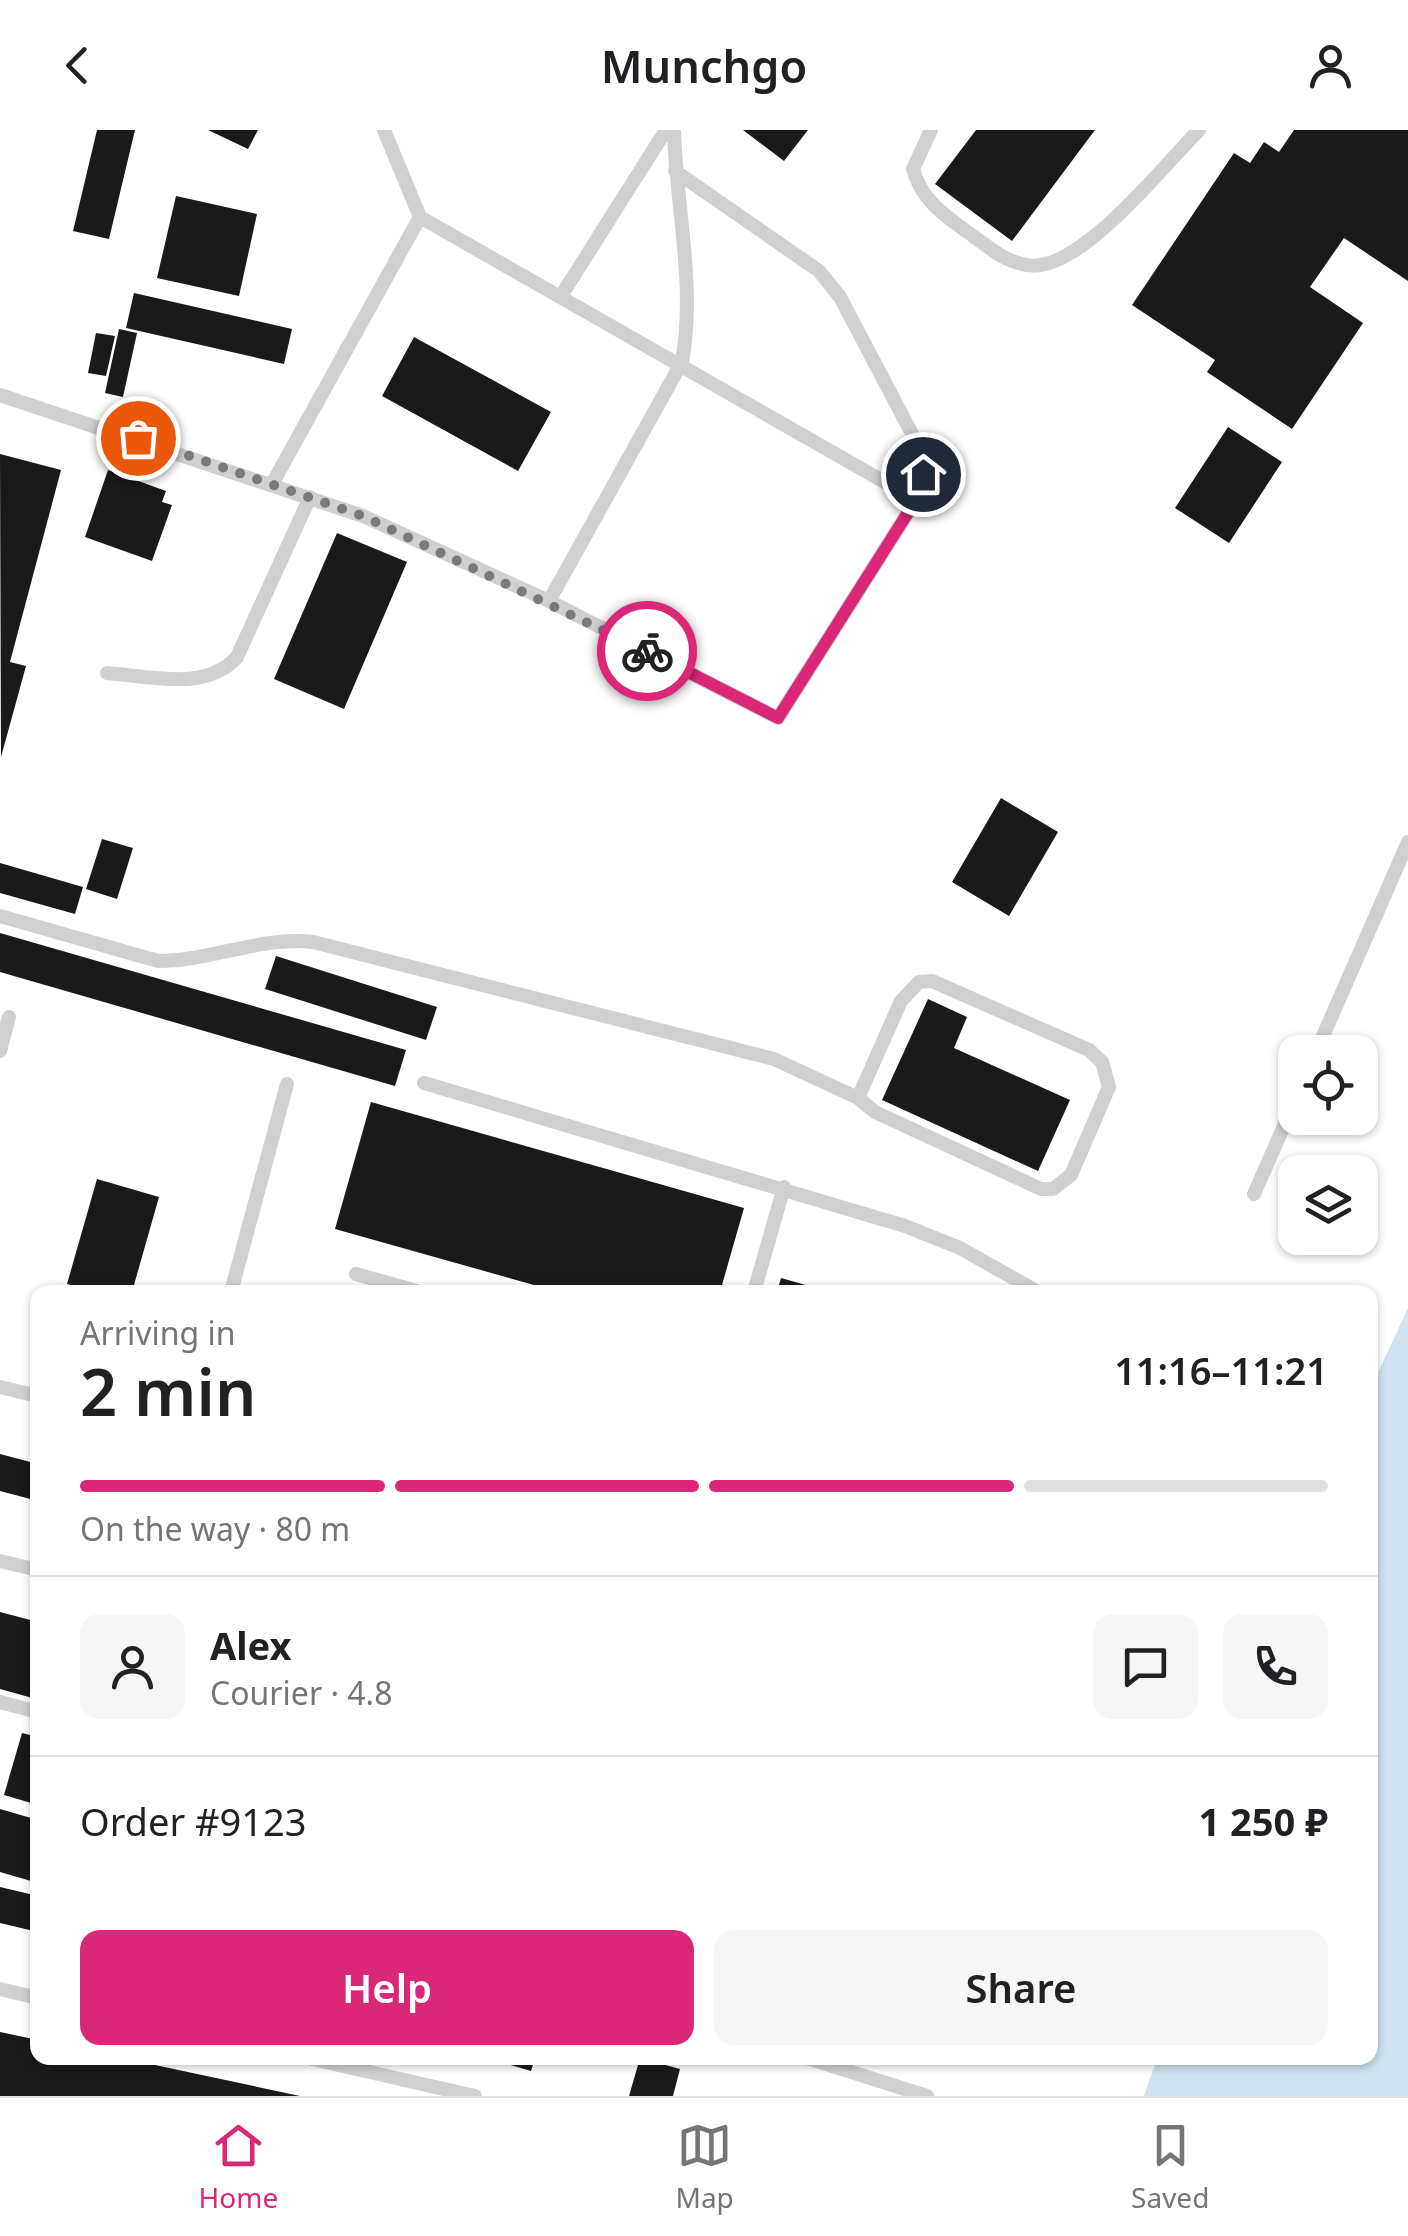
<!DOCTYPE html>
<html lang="en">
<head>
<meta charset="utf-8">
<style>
  :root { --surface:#fff; --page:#f6f6f6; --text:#202124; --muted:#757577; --line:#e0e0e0; --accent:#db2777 }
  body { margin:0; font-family:"Noto Sans",sans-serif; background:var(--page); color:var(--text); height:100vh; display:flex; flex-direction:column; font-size:38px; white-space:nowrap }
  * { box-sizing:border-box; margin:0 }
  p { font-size:32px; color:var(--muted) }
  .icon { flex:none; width:55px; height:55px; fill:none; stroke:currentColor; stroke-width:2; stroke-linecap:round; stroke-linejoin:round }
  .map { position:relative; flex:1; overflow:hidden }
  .sheet { position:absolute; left:30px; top:1155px; width:1348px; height:780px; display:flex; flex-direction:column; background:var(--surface); border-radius:20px; box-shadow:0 2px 8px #0004 }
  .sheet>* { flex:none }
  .tools { position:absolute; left:1278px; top:905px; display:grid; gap:20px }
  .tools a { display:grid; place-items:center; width:100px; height:100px; border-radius:20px; background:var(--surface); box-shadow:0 2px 8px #0004; font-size:50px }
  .pin { position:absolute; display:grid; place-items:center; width:85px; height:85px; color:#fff; margin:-42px; border:5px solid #fff; border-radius:50%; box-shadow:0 2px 10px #0007 }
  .courier { position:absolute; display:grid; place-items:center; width:100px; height:100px; margin:-50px; border:8px solid #db2777; border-radius:50%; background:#fff; color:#222; box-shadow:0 2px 12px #0007 }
  .summary em { font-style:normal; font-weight:600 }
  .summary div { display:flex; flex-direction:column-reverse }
  .summary { display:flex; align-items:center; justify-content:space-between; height:170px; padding:0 50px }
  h1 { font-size:65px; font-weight:600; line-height:75px }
  .bar { display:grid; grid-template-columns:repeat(4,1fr); gap:15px 10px; align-content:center; height:120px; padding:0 50px }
  .bar i { height:12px; border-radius:8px; background:var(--line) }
  .bar .current { background:var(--accent) }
  .bar p { grid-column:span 4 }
  .line { display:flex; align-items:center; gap:25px; padding:0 50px; border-top:2px solid var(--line) }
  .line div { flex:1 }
  .round { display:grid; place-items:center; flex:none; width:105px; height:105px; border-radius:20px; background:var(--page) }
  .button { display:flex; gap:20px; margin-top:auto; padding:20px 50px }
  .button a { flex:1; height:115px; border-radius:20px; background:var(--accent); color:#fff; font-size:40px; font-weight:600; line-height:115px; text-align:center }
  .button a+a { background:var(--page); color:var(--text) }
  header { display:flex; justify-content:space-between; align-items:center; height:130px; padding:0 50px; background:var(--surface); font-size:45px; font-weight:600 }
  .menu { display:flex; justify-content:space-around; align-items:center; height:140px; border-top:2px solid var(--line); background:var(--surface); font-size:28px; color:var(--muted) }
  .menu a { display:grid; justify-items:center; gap:5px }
  .menu .current { color:var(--accent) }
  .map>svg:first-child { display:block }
</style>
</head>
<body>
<header><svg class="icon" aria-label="back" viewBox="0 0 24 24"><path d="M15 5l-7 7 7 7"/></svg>Munchgo<svg class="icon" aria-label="person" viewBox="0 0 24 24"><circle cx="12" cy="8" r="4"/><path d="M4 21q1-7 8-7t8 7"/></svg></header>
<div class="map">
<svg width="1408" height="1966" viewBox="0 0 1408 1966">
  <rect width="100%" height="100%" fill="#fff"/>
  <!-- water -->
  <path fill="#cfe2ee" d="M 1408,1178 L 1408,1966 L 1144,1966 L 1157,1928 L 1370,1928 L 1370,1260 Z"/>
  <!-- building -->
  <path fill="#1a1a1a" d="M 97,0 L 135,0 L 109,109 L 73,101 Z
    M 208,0 L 258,0 L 248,19 Z
    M 743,0 L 808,0 L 784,31 Z
    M 976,0 L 1095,0 L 1012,111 L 935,54 Z
    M 1294,0 L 1408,0 L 1408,151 L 1344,108 L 1310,157 L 1363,193 L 1292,299 L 1207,242 L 1215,230 L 1132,175 L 1234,23 L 1250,33 L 1264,12 L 1279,22 Z
    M 176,66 L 257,84 L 239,166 L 157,148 Z
    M 134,163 L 292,199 L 284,234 L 126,198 Z
    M 119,199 L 137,203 L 123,267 L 105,263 Z
    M 96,203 L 115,206 L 106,246 L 88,243 Z
    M 414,207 L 551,282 L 518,341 L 382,266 Z
    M 1228,297 L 1282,332 L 1229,413 L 1175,378 Z
    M 0,324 L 61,340 L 10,532 L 26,536 L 1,627 Z
    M 108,340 L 166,361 L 162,372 L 172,375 L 152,431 L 85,407 Z
    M 337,403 L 407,432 L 344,579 L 274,549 Z
    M 1001,668 L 1058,702 L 1009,786 L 952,752 Z
    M 102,709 L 133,718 L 117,769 L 86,759 Z
    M 0,733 L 83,757 L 75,784 L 0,763 Z
    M 0,803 L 406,920 L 395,956 L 0,842 Z
    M 276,826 L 437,877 L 426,910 L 265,859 Z
    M 928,869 L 967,887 L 954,918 L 1070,970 L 1038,1041 L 882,970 Z
    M 371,972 L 744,1078 L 720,1162 L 559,1162 L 335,1099 Z
    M 97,1049 L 159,1067 L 132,1162 L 95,1162 L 67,1154 Z
    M 781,1148 L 827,1161 L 827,1162 L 777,1162 Z
    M 0,1324 L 38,1334 L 38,1371 L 0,1361 Z
    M 0,1482 L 38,1492 L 36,1569 L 0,1559 Z
    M 22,1603 L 38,1607 L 38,1675 L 4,1665 Z
    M 0,1679 L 38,1690 L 38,1730 L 31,1751 L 0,1742 Z
    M 0,1757 L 38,1766 L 38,1802 L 0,1793 Z
    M 0,1902 L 38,1910 L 38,1928 L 122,1928 L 300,1966 L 0,1966 Z
    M 640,1928 L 680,1939 L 673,1966 L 629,1966 Z
    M 490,1929 L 490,1928 L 535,1928 L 531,1941 Z"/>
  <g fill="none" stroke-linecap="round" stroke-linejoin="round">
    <!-- service -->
    <path stroke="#d0d0d0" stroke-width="14" d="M 384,0 L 420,87
      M 931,0 L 913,39 C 922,72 946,86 973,106 C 990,118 1005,132 1027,135 C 1078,145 1164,35 1199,0
      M 561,166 L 666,0
      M 0,265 L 363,386 L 549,471 L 682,232 C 696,155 676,78 674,0
      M 272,354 L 420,87 L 916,370
      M 549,471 L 778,588 L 916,370 L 923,344 L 920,319 L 840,167 L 819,141 L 675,41
      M 107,543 C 150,546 206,562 237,527 L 310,367
      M 0,786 L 158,831 C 211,831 261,806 313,812 L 774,929 L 858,968 L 875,982 L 1041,1059 L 1053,1059 L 1071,1045 L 1109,957 L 1102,932 L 1089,920 L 932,851 L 919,852 L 901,871 L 858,968
      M 0,921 L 9,887
      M 1316,922 L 1408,712
      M 424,953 L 905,1096 L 960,1118 L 1038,1162
      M 1254,1064 L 1295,971
      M 356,1144 L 420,1162
      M 231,1162 L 287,954
      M 754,1162 L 784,1057
      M 0,1257 L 38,1266
      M 0,1431 L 38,1440
      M 0,1572 L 38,1582
      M 0,1859 L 38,1868
      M 308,1928 L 475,1966
      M 807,1928 L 927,1966"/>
  </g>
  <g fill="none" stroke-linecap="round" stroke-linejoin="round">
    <!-- done -->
    <path stroke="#7a7a7a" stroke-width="10" stroke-dasharray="0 18" d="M 138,308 L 363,386 L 647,521"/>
    <!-- route -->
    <path stroke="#db2777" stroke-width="12" d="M 647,521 L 778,588 L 916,370 L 923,344"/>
  </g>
</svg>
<div class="tools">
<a><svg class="icon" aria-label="locate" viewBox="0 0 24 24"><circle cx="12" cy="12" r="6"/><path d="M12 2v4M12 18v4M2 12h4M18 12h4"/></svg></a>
<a><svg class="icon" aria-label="layers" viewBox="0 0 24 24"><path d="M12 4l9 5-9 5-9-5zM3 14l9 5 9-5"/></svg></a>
</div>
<div class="pin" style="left:138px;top:308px;background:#ea580c"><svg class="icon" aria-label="bag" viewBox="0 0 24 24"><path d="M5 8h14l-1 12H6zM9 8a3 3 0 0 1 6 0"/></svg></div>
<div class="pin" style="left:923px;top:344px;background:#1f2937"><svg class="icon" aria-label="home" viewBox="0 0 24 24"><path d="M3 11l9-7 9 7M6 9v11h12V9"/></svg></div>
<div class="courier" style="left:647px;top:521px"><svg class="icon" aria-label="bike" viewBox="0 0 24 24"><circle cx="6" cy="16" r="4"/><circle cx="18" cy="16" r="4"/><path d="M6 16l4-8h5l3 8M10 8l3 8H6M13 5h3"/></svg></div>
<section class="sheet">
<div class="summary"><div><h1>2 min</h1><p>Arriving in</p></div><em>11:16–11:21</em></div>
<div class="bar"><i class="current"></i><i class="current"></i><i class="current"></i><i></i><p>On the way · 80 m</p></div>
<div class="line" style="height:180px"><a class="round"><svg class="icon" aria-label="person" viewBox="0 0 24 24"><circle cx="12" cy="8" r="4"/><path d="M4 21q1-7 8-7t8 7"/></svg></a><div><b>Alex</b><p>Courier · 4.8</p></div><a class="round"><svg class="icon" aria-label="chat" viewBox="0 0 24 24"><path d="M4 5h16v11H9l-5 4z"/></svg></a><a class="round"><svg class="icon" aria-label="phone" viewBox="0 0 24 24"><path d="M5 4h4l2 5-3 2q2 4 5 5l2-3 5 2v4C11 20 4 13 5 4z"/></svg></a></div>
<div class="line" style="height:130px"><div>Order #9123</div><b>1 250 ₽</b></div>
<div class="button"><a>Help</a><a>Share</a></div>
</section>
</div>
<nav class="menu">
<a class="current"><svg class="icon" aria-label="home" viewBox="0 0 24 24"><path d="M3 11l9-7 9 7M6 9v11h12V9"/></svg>Home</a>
<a><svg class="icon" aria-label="map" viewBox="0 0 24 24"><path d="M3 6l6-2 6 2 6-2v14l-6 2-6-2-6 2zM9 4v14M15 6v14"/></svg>Map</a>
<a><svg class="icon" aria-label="saved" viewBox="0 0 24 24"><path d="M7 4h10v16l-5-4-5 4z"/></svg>Saved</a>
</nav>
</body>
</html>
